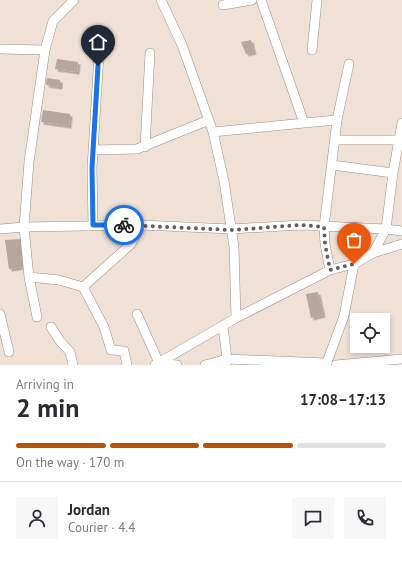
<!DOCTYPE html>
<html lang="en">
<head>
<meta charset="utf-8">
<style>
  :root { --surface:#fff; --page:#f7f7f7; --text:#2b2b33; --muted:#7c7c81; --line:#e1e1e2; --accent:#b45309 }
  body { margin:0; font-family:"PT Sans",sans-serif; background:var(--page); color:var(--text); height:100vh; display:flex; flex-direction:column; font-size:15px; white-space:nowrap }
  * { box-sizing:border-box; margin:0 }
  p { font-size:13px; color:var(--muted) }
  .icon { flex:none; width:22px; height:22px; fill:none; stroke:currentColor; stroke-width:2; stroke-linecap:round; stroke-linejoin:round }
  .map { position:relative; height:365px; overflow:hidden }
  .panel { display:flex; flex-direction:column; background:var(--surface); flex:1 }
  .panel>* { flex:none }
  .fabs { position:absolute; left:350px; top:313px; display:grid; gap:8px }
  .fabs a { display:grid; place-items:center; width:40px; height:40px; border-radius:0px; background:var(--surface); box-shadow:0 2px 6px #0003; font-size:20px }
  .pin { position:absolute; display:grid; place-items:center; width:34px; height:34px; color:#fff; margin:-41px -17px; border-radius:50% 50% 50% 0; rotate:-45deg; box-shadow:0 0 4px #0007 }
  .pin .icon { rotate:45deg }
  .courier { position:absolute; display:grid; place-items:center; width:40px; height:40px; margin:-20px; border:3px solid #1a73e8; border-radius:50%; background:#fff; color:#222; box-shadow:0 1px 5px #0007 }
  .head em { font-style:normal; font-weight:700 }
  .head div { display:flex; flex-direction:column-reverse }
  .head { display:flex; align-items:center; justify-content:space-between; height:68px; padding:0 16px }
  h1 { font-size:26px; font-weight:700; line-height:30px }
  .bar { display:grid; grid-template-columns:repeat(4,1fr); gap:6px 4px; align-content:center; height:48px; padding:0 16px }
  .bar i { height:5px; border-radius:3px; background:var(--line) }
  .bar .on { background:var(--accent) }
  .bar p { grid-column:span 4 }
  .line { display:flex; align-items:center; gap:10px; padding:0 16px; border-top:1px solid var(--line) }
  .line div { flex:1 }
  .round { display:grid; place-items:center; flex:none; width:42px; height:42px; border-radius:0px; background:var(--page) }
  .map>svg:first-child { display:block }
</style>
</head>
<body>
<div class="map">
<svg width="402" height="365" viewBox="0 0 402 365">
  <defs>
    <filter id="shadow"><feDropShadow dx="2.5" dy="2.5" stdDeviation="0" flood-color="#0004"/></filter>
  </defs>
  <rect width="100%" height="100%" fill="#f0e1d7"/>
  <!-- building -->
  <path fill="#b5a79d" filter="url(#shadow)" d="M 251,40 L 254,52 L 246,54 L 241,42 Z
    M 57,59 L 78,62 L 77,72 L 55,69 Z
    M 47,78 L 60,80 L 60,87 L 46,85 Z
    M 43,110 L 70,114 L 69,126 L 41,122 Z
    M 21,239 L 23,267 L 9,269 L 5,240 Z
    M 318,292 L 323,315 L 311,318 L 306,294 Z"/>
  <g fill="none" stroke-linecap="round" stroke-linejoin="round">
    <!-- minor casing -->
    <g stroke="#9c8e84" stroke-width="10">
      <path id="minor" d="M 161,0 L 182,45 L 213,132 L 224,181 L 234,247 L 236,318
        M 223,5 L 252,0
        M 0,49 L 45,50 L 29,162 L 24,227 L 141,225 L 231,229 L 301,225 L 386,229 L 402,231
        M 45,50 L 53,21 L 74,0
        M 312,50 L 317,0
        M 304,123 L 337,120
        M 213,132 L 304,123 L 261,0
        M 335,140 L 400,140
        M 145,147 L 150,53
        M 94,150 L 137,149 L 209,120
        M 332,165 L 393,173
        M 93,225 L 92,168 L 100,38
        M 0,229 L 24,227 L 29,277 L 59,280 L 83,287 L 104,327 L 111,350 L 124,351 L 127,365
        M 373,253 L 402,244
        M 330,270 L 325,244 L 324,227 L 337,120 L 349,64
        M 29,277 L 37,317
        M 83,287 L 131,244 L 141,225
        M 0,314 L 9,352
        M 137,314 L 159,363 L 177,365
        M 51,327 L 60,341 L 70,352 L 73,365
        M 223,327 L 227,359 L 226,364
        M 155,365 L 236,318 L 330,270 L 354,264
        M 205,365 L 227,359 L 326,363
        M 326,365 L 344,316 L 354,264 L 373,253 L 386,229 L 393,173 L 402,123
        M 336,365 L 402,359"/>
    </g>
    <!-- minor -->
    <use href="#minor" stroke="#fff" stroke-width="9"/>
  </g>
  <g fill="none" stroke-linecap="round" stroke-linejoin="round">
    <!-- done -->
    <path stroke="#665d58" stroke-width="4" stroke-dasharray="0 7.2" d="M 124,225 L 231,230 L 301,225 L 324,227 L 325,244 L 330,270 L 354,264"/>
    <!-- route -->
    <path stroke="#1a73e8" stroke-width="5" d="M 98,66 L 92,168 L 93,225 L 124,225"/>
  </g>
</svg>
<div class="fabs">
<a><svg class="icon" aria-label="locate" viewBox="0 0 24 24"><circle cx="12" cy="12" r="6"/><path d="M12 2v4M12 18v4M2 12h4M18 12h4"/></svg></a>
</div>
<div class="pin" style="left:354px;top:264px;background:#ea580c"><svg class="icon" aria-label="bag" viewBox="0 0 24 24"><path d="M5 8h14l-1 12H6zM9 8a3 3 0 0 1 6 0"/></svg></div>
<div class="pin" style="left:98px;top:66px;background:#1f2937"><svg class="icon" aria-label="home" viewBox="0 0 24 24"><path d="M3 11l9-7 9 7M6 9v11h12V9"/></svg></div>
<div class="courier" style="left:124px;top:225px"><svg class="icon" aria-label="bike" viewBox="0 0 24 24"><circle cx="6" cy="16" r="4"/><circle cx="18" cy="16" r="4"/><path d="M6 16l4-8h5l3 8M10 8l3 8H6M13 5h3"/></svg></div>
</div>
<section class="panel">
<div class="head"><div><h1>2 min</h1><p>Arriving in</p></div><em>17:08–17:13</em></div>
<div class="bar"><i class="on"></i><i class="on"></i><i class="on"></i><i></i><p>On the way · 170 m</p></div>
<div class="line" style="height:72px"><a class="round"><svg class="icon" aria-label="person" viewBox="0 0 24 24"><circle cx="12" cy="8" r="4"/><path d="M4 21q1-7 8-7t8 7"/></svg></a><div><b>Jordan</b><p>Courier · 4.4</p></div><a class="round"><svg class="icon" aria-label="chat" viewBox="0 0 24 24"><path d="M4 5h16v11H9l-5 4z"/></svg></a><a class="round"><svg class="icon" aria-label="phone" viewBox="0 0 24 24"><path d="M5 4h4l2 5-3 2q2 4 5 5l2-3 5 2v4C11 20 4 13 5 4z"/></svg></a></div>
</section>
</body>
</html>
